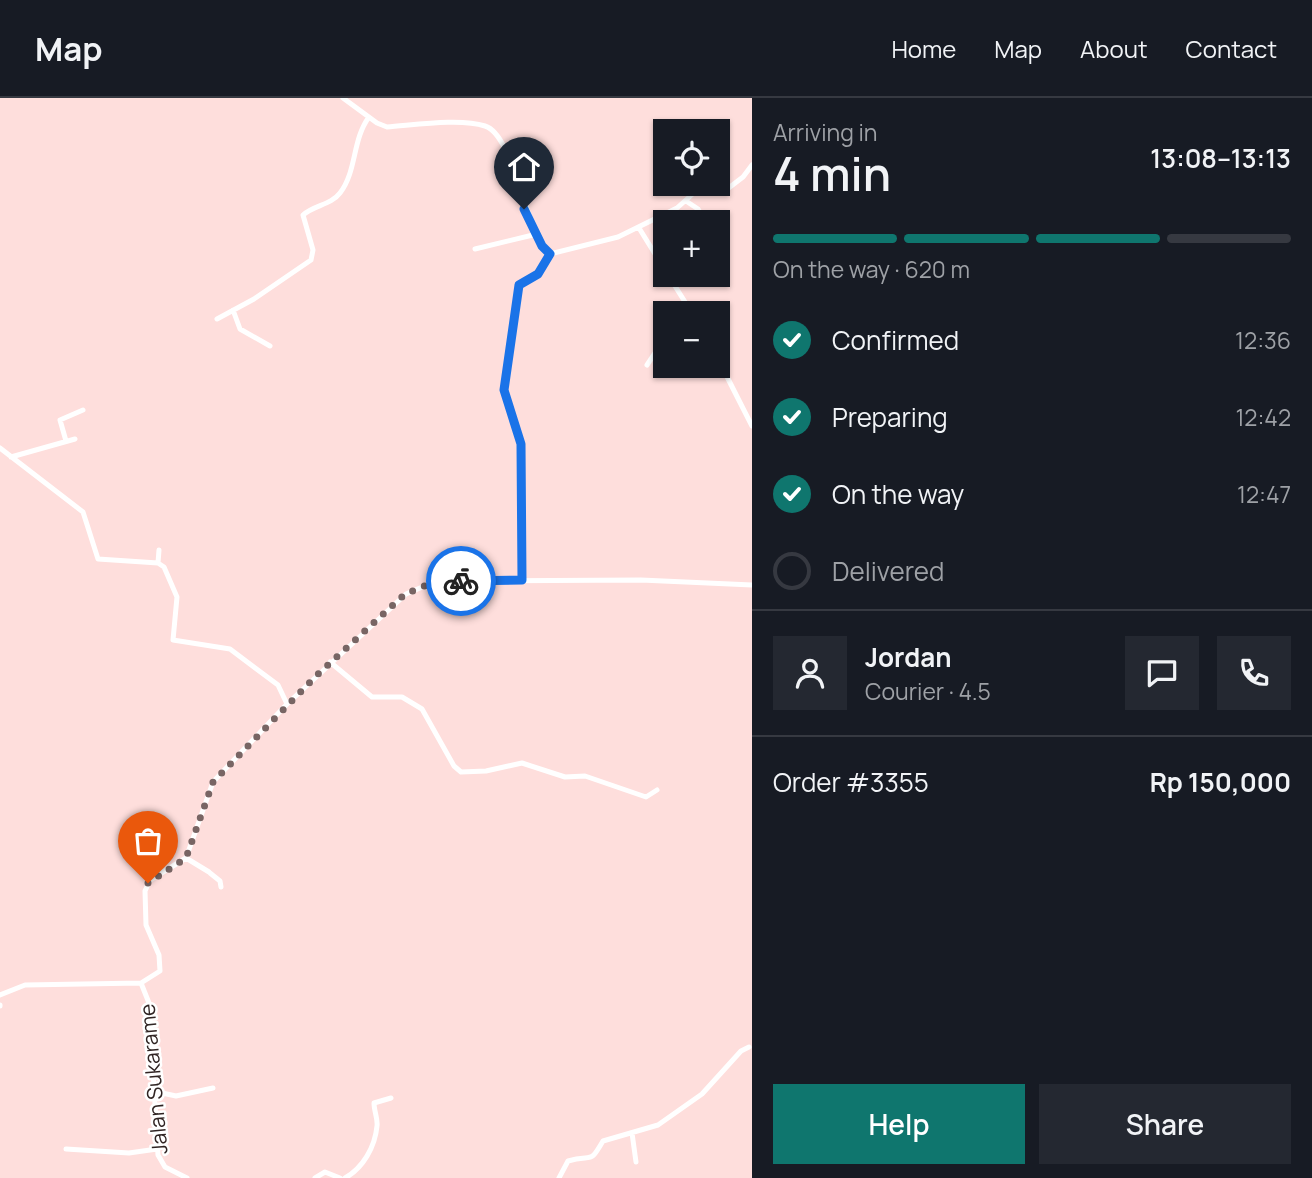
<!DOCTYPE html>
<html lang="en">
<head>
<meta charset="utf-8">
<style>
  :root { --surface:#171b24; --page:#242831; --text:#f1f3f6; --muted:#9ea1a6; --line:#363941; --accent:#0f766e }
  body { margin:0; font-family:Manrope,sans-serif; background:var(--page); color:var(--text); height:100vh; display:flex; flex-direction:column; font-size:26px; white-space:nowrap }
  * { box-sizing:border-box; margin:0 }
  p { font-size:23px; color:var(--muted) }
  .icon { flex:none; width:38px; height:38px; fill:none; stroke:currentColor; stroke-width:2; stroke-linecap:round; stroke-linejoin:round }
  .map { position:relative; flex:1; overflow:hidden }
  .side { display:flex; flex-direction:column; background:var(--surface); width:560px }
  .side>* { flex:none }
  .fabs { position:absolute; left:653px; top:21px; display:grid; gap:14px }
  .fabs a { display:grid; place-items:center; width:77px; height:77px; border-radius:0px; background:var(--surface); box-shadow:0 2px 5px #0004; font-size:35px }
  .pin { position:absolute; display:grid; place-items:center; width:60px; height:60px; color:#fff; margin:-72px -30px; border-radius:50% 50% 50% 0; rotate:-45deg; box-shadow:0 0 7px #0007 }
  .pin .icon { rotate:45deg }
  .courier { position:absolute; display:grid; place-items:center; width:70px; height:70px; margin:-35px; border:5px solid #1a73e8; border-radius:50%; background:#fff; color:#222; box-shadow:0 2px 9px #0007 }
  .summary em { font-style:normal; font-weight:600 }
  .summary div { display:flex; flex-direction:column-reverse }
  .summary { display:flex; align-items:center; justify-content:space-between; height:119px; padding:0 21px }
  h1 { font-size:46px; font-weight:600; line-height:52px }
  .bar { display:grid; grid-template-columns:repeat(4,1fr); gap:10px 7px; align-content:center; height:84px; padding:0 21px }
  .bar i { height:9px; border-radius:5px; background:var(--line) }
  .bar .current { background:var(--accent) }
  .bar p { grid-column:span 4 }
  .line { display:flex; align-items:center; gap:18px; padding:0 21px; border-top:2px solid var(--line) }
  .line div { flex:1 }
  .round { display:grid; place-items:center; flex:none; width:74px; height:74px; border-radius:0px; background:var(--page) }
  ol { padding:0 21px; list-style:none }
  li { display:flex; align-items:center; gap:21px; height:77px }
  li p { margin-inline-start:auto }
  li .icon { padding:7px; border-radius:50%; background:var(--accent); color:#fff; stroke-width:4 }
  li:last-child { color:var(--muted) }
  li i { width:38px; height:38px; border:4px solid var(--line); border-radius:50% }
  .cta { display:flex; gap:14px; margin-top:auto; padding:14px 21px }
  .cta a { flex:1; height:80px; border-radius:0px; background:var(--accent); color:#fff; font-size:28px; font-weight:600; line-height:80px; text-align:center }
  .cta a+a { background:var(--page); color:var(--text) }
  header { display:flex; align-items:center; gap:42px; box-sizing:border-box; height:98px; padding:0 35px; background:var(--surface); border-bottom:2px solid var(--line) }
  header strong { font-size:33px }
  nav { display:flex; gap:38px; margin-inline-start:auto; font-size:24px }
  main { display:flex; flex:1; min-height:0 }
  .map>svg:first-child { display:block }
</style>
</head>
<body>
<header>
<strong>Map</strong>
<nav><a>Home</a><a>Map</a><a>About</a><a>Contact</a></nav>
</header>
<main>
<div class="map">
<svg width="752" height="1080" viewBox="0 0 752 1080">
  <rect width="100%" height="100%" fill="#fededc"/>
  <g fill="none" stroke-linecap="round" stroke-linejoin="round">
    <!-- street -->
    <path stroke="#fff" stroke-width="5" d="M 343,0 L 377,25 L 387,29 C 415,27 460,20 485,28 C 514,37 523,129 550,156 L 618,139 L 677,110 L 696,93 L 726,92 L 743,79 L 752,67
      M 686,103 L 698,111 L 702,118
      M 639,130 L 665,172
      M 475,151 L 537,136
      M 668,177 L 692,215
      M 233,212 L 240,231 L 270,248
      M 217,221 L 254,201 L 311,162 L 313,152 L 303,117 C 314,107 331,107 340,95 C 357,73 352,42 369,19
      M 718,261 L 752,328
      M 647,267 L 655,255 L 665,252
      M 66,343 L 60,322 L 83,312
      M 0,350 L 83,414 L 98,461 L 158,465 L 164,469 L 177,499 L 173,542 L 230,551 L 278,587 L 287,606
      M 11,359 L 75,341
      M 158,465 L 159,452
      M 522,482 L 521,346 L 504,292 L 519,187 L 538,176 L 550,156
      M 330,564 L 372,599 L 402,599 L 422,611 L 454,668 L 461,674 L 486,673 L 522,665 L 565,679 L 585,678 L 646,699 L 657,692
      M 186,760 L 209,774
      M 210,775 L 220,783 L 221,789
      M 141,885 L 160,873 L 159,857 L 146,827 L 145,793 L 150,782 L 186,760 L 213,684 L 287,606 L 406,496 L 427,487 L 456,483 L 641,482 L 752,487
      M 0,897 L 25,887 L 141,885 L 149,905 L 158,1057 L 165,1069 L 187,1080
      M 0,907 L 0,908
      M 153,993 L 176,998 L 213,990
      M 632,1035 L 636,1064
      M 66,1051 L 129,1055 L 157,1051
      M 315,1080 L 325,1074 L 340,1080
      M 345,1080 C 363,1070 375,1049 377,1028 C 378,1021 374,1013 374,1005 L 391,1000
      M 559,1080 L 568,1063 C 594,1056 589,1067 603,1043 L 658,1027 L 702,996 L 741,953 L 749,949"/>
  </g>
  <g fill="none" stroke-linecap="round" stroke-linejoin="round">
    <!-- done -->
    <path stroke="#786564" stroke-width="7" stroke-dasharray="0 12.6" d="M 148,785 L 186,760 L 213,684 L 316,578 L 405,496 L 427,487 L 461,483"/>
    <!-- route -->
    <path stroke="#1a73e8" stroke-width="9" d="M 461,483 L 522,482 L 521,346 L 504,292 L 519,187 L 538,176 L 550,156 L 542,148 L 524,111"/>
  </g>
  <g text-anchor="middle" stroke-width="5" stroke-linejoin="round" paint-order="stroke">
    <!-- street labels -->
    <g font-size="21" fill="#302423" stroke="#fff">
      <text transform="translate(154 981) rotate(-95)" y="7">Jalan Sukarame</text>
    </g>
  </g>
</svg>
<div class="fabs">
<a><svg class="icon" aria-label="locate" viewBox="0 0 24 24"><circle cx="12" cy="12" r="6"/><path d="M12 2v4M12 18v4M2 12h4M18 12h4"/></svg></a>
<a>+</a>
<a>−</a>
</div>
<div class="pin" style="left:148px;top:785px;background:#ea580c"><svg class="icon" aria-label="bag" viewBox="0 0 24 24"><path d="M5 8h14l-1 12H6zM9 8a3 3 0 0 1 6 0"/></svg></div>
<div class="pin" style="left:524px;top:111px;background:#1f2937"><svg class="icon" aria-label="home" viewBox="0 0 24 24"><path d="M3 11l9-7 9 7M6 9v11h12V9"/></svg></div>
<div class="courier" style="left:461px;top:483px"><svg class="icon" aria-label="bike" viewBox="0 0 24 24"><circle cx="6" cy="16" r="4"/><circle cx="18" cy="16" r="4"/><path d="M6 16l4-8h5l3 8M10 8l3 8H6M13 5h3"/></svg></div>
</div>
<section class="side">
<div class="summary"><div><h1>4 min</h1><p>Arriving in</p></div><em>13:08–13:13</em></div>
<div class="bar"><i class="current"></i><i class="current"></i><i class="current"></i><i></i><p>On the way · 620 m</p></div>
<ol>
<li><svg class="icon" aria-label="check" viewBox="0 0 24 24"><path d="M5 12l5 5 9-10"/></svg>Confirmed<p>12:36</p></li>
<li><svg class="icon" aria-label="check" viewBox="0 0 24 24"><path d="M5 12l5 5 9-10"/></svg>Preparing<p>12:42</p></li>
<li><svg class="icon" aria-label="check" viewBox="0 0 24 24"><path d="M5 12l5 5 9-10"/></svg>On the way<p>12:47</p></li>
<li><i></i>Delivered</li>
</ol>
<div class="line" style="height:126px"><a class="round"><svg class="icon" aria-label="person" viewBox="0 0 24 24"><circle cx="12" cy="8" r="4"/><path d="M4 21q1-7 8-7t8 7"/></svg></a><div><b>Jordan</b><p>Courier · 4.5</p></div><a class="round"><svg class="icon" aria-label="chat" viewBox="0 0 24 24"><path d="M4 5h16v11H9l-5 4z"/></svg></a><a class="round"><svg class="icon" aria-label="phone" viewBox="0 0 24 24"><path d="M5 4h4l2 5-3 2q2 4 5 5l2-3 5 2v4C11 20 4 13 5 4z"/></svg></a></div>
<div class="line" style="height:91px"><div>Order #3355</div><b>Rp 150,000</b></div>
<div class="cta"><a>Help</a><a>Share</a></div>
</section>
</main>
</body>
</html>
